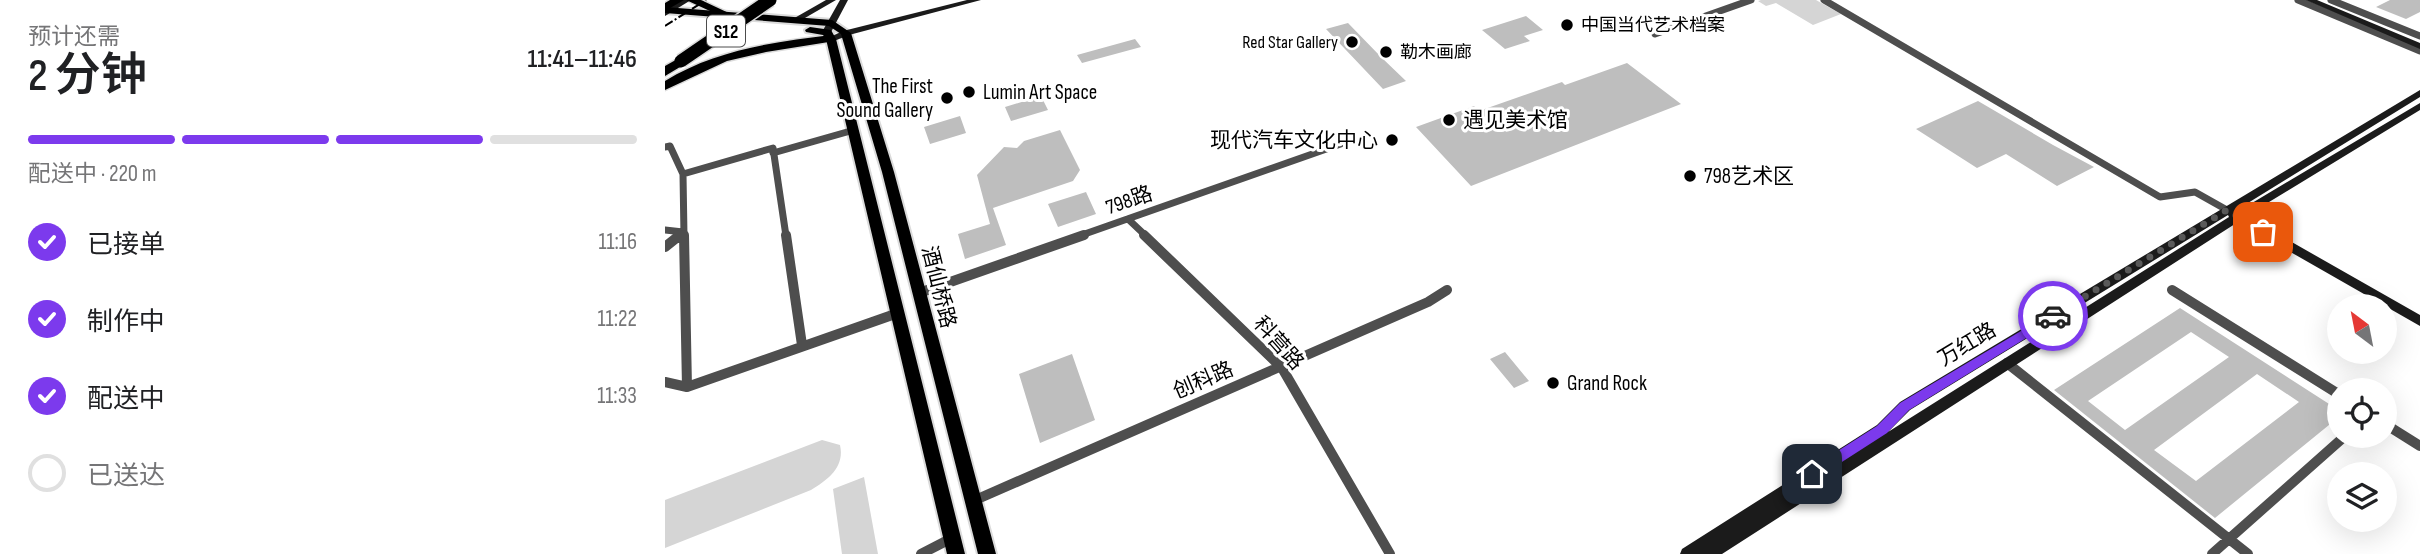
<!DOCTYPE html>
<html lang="zh">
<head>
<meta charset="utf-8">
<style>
  :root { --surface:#fff; --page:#f6f6f6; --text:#202124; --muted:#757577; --line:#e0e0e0; --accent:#7c3aed }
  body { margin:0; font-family:"Sofia Sans Condensed","Noto Sans SC",sans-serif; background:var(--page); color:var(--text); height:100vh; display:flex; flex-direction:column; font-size:26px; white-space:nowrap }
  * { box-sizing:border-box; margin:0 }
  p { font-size:23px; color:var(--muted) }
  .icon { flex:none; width:38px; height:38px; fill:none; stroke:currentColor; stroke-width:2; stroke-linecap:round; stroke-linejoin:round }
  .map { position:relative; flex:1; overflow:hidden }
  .drawer { display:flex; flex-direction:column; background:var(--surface); width:665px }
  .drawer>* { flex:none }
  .needle { width:46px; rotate:328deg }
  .fabs { position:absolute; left:1662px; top:294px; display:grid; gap:14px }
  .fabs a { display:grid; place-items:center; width:70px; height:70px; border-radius:50%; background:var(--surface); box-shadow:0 7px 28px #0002; font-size:35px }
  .pin { position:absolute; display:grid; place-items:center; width:60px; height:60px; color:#fff; margin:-30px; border-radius:14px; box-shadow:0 4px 10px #0006 }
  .courier { position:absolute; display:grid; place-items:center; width:70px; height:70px; margin:-35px; border:5px solid #7c3aed; border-radius:50%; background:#fff; color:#222; box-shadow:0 2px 9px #0007 }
  .headline em { font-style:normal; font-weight:600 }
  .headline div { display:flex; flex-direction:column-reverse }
  .headline { display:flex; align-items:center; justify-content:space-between; height:119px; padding:0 28px }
  h1 { font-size:46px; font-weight:600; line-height:52px }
  .bar { display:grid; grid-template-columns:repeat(4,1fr); gap:10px 7px; align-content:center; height:84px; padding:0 28px }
  .bar i { height:9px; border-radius:5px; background:var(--line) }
  .bar .active { background:var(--accent) }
  .bar p { grid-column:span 4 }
  ol { padding:0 28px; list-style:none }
  li { display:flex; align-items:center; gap:21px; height:77px }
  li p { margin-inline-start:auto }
  li .icon { padding:7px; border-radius:50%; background:var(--accent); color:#fff; stroke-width:4 }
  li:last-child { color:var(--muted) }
  li i { width:38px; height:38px; border:4px solid var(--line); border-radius:50% }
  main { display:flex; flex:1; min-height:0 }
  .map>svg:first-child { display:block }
</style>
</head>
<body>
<main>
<section class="drawer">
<div class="headline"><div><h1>2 分钟</h1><p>预计还需</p></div><em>11:41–11:46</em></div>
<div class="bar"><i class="active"></i><i class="active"></i><i class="active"></i><i></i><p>配送中 · 220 m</p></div>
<ol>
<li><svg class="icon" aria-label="check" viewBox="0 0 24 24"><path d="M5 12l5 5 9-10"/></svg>已接单<p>11:16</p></li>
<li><svg class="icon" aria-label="check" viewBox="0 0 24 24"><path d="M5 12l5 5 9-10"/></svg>制作中<p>11:22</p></li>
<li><svg class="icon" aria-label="check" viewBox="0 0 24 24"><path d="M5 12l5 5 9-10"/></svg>配送中<p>11:33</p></li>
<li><i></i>已送达</li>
</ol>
</section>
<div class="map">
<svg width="1755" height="554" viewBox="0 0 1755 554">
  <rect width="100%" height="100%" fill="#fff"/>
  <!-- green -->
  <path fill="#d5d5d5" d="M 1096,0 L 1151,0 L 1176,14 L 1148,25 L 1111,3 L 1101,6 L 1093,1 Z
    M 157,440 L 175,445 C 180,467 163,480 146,490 L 0,548 L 0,500 Z
    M 199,477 L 213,554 L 177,554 L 168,489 Z"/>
  <!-- building -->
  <path fill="#bebebe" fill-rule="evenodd" d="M 1725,0 L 1755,0 L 1755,12 L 1741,19 L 1711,7 Z
    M 861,16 L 878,30 L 859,36 L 865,41 L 840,49 L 817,30 Z
    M 683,23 L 716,57 L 741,81 L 718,89 L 661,29 Z
    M 470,39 L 476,47 L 417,63 L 412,55 Z
    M 962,63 L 1016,104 L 806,186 L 751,127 L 809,106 L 814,111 L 897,82 L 900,85 Z
    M 376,96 L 383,110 L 346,121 L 340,107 Z
    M 1313,101 L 1388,145 L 1429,167 L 1392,186 L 1341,154 L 1312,168 L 1251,129 Z
    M 295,116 L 301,133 L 265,144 L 259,127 Z
    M 395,130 L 415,170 L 408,181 L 328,208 L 341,245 L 300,259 L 293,234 L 325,224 L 312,175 L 339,147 L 352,148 L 359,141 Z
    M 421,192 L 431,214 L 393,227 L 383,204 Z
    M 1515,308 L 1675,411 L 1675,416 L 1550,518 L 1389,390 ZM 1526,332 L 1564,357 L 1460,430 L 1423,401 ZM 1592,374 L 1634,402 L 1531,481 L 1489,450 Z
    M 840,352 L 864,381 L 849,388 L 825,359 Z
    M 407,354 L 430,420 L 375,443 L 354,374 Z"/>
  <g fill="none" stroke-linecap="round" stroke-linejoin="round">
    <!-- primary casing -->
    <g stroke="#dbdbdb" stroke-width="4">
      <path id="primary" d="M 0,7 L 167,20 L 186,33 L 229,172 L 331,554 L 313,554 L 217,172 L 176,34 L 164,26 L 0,13 Z
        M 145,27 L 166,30 L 171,39 L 300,554 L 282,554 L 161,39 L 158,35 L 141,32 L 140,30 Z"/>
    </g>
    <!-- highway casing -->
    <g stroke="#dbdbdb" stroke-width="3">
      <path id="highway" d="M 5,0 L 19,0 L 0,11 L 0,3 Z
        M 21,0 L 36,0 L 68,15 L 58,17 Z
        M 166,35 L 170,37 L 170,41 L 101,52 L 62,61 L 0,90 L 0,81 C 50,50 109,42 166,35 Z
        M 16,57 L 20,58 L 20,64 L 0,76 L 0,66 Z"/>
    </g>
    <!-- street-far1 -->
    <path stroke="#4e4e4e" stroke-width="7" d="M 1159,0 L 1495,197 L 1530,192 L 1562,210
      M 1633,0 L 1755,51
      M 1666,0 L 1755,36
      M 990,34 L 1086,0
      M 0,147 L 5,146 L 18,174 L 19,236
      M 108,153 L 189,130
      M 18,174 L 108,148 L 121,236
      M 463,219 L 481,236
      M 0,230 L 18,232 L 13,236
      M 414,236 L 687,140"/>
    <!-- street -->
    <path stroke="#4e4e4e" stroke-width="10" d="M 19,235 L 22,387
      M 121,235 L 137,345
      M 479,235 L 617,368 L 725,554
      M 0,247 L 15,235
      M 1507,290 L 1675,395
      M 254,293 L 419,235
      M 1342,363 L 1583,554
      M 0,382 L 22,387 L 233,313
      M 1720,424 L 1755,446
      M 308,501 L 763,302 L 782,290
      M 256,554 L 287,538
      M 1547,554 L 1680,436"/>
    <!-- secondary -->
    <path fill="#1b1b1b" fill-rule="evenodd" d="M 16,0 L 26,0 L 0,16 L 0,9 Z
      M 161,0 L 171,0 L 133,22 L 126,20 Z
      M 175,0 L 183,0 L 165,34 L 159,34 L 157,32 Z
      M 302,0 L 316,0 L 184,35 L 169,41 L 163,41 L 161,39 L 178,31 Z
      M 1641,0 L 1652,0 L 1755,43 L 1755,49 Z
      M 1755,90 L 1755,97 L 1570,211 L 1572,212 L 1755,103 L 1755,110 L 1581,216 L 1755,315 L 1755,326 L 1573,222 L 1057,554 L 1015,554 L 1017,549 L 1212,425 L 1235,402 ZM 1563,215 L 1564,217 L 1223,432 L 1245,410 Z"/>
    <!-- primary -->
    <use href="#primary" fill="#000" fill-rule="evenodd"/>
    <!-- highway -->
    <use href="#highway" fill="#000" fill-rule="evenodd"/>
    <!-- rail -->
    <path stroke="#000" stroke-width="2" stroke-dasharray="9 2.5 2 2.5" stroke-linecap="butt" d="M 0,26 L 41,0"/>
    <!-- highway-bridge casing -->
    <g stroke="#dbdbdb" stroke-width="16" stroke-linecap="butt">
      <path id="highway-bridge" d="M 16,61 L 105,0"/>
    </g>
    <!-- highway-bridge -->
    <use href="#highway-bridge" stroke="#000" stroke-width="13"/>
  </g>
  <!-- route -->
  <path fill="#7c3aed" d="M 1388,312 L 1394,316 L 1392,319 L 1244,410 L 1222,433 L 1152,478 L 1143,478 L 1143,470 L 1212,426 L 1235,403 Z"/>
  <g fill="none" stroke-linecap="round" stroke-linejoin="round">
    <!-- done -->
    <path stroke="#595959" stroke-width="7" stroke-dasharray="0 12.6" d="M 1388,316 L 1562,210 L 1598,232"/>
  </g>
  <!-- markers -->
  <g fill="#000" stroke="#fff" stroke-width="2.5">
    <circle cx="902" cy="25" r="7"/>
    <circle cx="687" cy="42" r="7"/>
    <circle cx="721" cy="52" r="7"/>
    <circle cx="304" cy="92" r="7"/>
    <circle cx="282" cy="98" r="7"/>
    <circle cx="784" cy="120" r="7"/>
    <circle cx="727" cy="140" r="7"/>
    <circle cx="1025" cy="176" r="7"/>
    <circle cx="888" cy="383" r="7"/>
  </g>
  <g text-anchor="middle" stroke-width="6" stroke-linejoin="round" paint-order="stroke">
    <!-- far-poi labels -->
    <g font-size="18" fill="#000" stroke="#fff" text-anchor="start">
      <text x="916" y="31">中国当代艺术档案</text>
      <text x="673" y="48" text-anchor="end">Red Star Gallery</text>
      <text x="735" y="58">勒木画廊</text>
    </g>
    <!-- shield labels -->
    <rect fill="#fff" stroke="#4c4c4c" stroke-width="2" x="42" y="15.5" width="38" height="31" rx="5"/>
    <g font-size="19" font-weight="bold" fill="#000">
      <text x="61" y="38">S12</text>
    </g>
    <!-- poi labels -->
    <g font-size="21" fill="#000" stroke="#fff" text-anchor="start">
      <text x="268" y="93" text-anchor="end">The First<tspan x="268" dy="24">Sound Gallery</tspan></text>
      <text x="318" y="99">Lumin Art Space</text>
      <text x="798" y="127">遇见美术馆</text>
      <text x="713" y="147" text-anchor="end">现代汽车文化中心</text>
      <text x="1039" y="183">798艺术区</text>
      <text x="902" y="390">Grand Rock</text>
    </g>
    <!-- street labels -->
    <g font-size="21" fill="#000" stroke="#fff">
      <text transform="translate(464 200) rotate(-19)" y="7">798路</text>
      <text transform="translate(274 287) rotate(76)" y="7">酒仙桥路</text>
      <text transform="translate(614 343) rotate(48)" y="7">科营路</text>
      <text transform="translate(1302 344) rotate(-31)" y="7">万红路</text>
      <text transform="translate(538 380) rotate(-23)" y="7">创科路</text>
    </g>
  </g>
</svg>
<div class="fabs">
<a><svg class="needle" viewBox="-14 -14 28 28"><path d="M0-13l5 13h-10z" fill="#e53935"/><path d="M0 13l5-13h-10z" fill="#757577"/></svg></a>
<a><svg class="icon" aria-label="locate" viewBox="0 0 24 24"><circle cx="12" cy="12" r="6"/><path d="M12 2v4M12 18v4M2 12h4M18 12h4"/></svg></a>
<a><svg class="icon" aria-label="layers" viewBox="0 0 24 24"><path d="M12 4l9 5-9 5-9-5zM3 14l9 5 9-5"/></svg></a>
</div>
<div class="pin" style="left:1598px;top:232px;background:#ea580c"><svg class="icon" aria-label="bag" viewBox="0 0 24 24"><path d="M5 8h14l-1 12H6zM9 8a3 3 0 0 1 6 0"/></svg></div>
<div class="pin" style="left:1147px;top:474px;background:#1f2937"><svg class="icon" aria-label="home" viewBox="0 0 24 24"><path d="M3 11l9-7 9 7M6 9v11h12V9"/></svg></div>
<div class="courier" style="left:1388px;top:316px"><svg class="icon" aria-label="car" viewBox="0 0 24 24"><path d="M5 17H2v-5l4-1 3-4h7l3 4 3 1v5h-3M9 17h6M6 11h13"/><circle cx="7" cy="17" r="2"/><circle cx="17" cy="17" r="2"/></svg></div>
</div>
</main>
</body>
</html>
